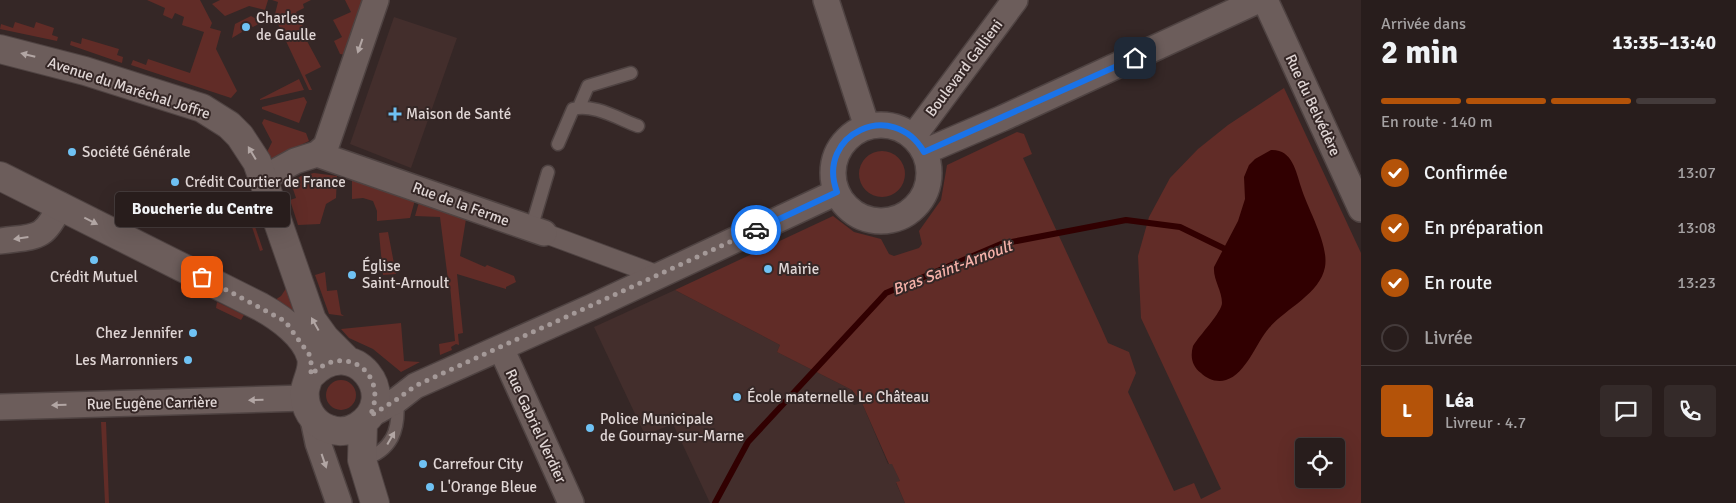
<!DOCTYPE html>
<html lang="fr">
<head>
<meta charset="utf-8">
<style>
  :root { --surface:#281d1c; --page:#342a29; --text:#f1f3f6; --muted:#a5a2a3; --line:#443b3b; --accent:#b45309 }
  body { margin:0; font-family:Signika,sans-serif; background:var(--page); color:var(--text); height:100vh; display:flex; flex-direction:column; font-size:19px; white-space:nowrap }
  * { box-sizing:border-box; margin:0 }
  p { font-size:16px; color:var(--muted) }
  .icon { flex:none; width:28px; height:28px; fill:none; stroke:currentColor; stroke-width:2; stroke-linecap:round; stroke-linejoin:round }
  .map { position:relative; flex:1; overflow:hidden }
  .drawer { display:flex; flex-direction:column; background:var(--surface); width:375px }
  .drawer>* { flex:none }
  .tools { position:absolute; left:1295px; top:438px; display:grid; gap:10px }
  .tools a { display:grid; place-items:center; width:50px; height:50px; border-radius:5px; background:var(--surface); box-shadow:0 5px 20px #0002,0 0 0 1px var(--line); font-size:25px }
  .pin { position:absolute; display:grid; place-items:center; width:42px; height:42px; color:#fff; margin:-21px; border-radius:10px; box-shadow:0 2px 8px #0006 }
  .courier { position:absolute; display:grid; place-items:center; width:50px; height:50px; margin:-25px; border:4px solid #1a73e8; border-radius:50%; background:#fff; color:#222; box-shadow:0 1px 6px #0007 }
  .bubble { position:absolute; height:35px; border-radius:5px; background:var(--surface); box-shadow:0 5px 20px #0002,0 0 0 1px var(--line); font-size:16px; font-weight:700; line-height:35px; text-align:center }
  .summary em { font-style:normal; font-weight:700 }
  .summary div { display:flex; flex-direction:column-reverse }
  .summary { display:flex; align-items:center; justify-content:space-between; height:85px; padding:0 20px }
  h1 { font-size:32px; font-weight:700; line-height:38px }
  .bar { display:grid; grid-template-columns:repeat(4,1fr); gap:8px 5px; align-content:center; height:60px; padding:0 20px }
  .bar i { height:6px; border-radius:4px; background:var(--line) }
  .bar .active { background:var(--accent) }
  .bar p { grid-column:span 4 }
  .line { display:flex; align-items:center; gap:12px; padding:0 20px; border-top:1px solid var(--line) }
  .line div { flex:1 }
  .round { display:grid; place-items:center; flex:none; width:52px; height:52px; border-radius:5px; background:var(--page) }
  ol { padding:0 20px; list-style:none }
  li { display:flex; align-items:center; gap:15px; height:55px }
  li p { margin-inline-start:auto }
  li .icon { padding:5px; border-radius:50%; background:var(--accent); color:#fff; stroke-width:4 }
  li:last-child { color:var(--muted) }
  li i { width:28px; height:28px; border:2px solid var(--line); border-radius:50% }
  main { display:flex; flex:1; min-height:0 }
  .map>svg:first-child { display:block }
</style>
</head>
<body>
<main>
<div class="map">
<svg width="1361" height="503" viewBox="0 0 1361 503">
  <rect width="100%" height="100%" fill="#352726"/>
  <!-- built -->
  <path fill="#432e2c" d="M 394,17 L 457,38 L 411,168 L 350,144 Z
    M 675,290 L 780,345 L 777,352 L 852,390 L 849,400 L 854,405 L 862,403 L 888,464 L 892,463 L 900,481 L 896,483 L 905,503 L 710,503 L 673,424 L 645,435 L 594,327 Z"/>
  <!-- green -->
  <path fill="#612c27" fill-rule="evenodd" d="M 147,0 L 200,0 L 212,23 L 210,28 L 221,31 L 216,49 L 237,91 L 231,98 L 131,65 L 133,60 L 146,65 L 148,59 L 190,73 L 204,32 L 182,25 L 184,17 L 175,13 L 172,19 L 163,15 L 165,8 Z
    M 220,0 L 268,0 L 265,10 L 249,6 L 225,16 L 212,4 Z
    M 272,0 L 311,0 L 303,4 L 304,8 L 296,12 L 303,27 L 300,28 L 321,67 L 305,75 L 312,90 L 309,90 L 278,24 L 281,22 L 277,13 L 275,14 L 278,2 Z
    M 345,0 L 365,0 L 346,55 L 340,54 L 334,41 L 342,37 L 333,20 L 351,12 Z
    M 251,16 L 262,22 L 253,27 L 246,23 L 242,25 L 242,32 L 232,38 L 235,24 Z
    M 15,22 L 34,28 L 36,22 L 54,28 L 52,35 L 58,37 L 57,41 L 0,29 L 1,24 L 13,28 Z
    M 82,38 L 119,49 L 117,55 L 123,57 L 122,63 L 70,45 L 71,41 L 81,44 Z
    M 299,79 L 304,90 L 260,100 L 260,99 Z
    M 1284,88 L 1361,253 L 1361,503 L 905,503 L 896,482 L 900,481 L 892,464 L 889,464 L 862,403 L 852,390 L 777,352 L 780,345 L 675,290 L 833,216 L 854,232 L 881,239 L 889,254 L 894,256 L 919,248 L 922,244 L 919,231 L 941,200 L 947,165 L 1017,132 L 1024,134 L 1032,154 L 1023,158 L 1101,327 L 1108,343 L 1129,352 L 1136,373 L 1128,392 L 1174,491 L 1194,483 L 1201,499 L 1221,489 L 1141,318 L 1138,256 L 1149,217 L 1170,178 L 1198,149 L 1228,125 ZM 1304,446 L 1336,446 L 1336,479 L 1304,479 Z
    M 304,97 L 307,102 L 299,123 L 262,109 L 262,107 Z
    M 264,119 L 306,133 L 309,141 L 271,159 L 265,156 L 272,142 L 262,123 Z
    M859 174a23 23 0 1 1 46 0a23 23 0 1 1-46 0Z
    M 314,173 L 337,176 L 336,198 L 326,204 L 320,224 L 298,225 L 290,200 L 296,198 L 291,183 L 301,176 Z
    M 352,180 L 415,200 L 410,218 L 377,221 L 377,211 L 373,201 L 363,198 L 352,199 Z
    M 242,197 L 245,197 L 263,250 L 260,251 Z
    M 419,202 L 466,219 L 460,256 L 485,267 L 487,265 L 514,276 L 516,282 L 506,287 L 506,289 L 457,274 L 463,333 L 458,334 L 459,345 L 456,344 L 451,347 L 452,350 L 440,355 L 439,344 L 455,341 L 450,285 L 436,287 L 436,283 L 448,280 L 440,217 L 415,216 Z
    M 388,232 L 396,274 L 383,275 L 379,233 Z
    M 325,272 L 327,291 L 337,290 L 341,314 L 344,316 L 329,314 L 315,275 Z
    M 289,284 L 304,324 L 275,300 L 281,296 Z
    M 217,302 L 244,315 L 241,320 L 216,308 Z
    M 401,323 L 404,361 L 420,362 L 401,372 L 373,349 L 349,338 L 341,329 Z
    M326 395a15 15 0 1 1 30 0a15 15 0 1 1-30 0Z
    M 101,422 L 106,422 L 109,503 L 105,503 Z"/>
  <!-- water -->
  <path fill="#310001" d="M 1271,150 C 1292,149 1296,171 1301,187 C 1308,210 1329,244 1325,267 C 1320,294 1285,309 1269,328 C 1256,343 1246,374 1226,380 C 1217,383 1207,379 1201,373 C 1192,366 1190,357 1193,346 C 1199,336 1222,312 1222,303 C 1222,290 1213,280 1214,267 L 1238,221 L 1245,199 L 1244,177 L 1249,165 L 1255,159 Z"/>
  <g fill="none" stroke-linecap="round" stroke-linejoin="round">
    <!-- stream -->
    <path stroke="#310001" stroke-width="6" d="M 715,503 L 748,442 L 886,293 L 1001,244 L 1126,220 L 1180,227 L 1223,248"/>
    <!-- service casing -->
    <g stroke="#4f4342" stroke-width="15">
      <path id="service" d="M 579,107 L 588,86 L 631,73
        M 558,144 L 573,109 C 592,103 619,119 638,126
        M 531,229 L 548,172
        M 362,460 C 392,451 400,430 397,400"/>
    </g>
    <!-- pedestrian casing -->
    <g stroke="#4f4342" stroke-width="21">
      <path id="pedestrian" d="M 544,233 L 660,276"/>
    </g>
    <!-- minor casing -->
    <g stroke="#4f4342" stroke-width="28">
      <path id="minor" d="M 826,0 L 867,127
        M 1265,0 L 1361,209
        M833 173a48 48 0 1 1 96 0a48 48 0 1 1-96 0Z
        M 913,137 L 1015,0
        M 924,152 L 1003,118 L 1259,0
        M 317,154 L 544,233
        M 264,178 L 295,161 L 317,154 L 326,146 L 376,0
        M 0,241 C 36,236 44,241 60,205
        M 501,348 L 571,503
        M 0,407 L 305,398
        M 370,415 L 397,400 L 415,386 L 594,306 L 837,192
        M 313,419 L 318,443 L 339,503"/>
    </g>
    <!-- secondary casing -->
    <g stroke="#4f4342" stroke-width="30">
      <path id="secondary" d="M 0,49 L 85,71 L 202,108 L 229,125 L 240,136 L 257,162 L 312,320 L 325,338 L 347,360
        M 0,176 L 261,307 C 279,317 305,335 311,357 C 314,369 307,379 305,390 C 303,407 313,424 329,429 C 339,433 350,431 358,426 C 403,398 353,331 311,375
        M 363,423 L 362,460 L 375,503"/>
    </g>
    <!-- service -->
    <use href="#service" stroke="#6c5d5b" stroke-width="12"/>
    <!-- pedestrian -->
    <use href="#pedestrian" stroke="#6c5d5b" stroke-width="19"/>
    <!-- minor -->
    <use href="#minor" stroke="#6c5d5b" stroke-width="25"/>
    <!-- secondary -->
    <use href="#secondary" stroke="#6c5d5b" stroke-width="28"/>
  </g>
  <!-- one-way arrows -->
  <defs><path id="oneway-solid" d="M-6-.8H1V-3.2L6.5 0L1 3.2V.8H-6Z" transform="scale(1.25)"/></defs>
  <g fill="#b2a6a4">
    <use href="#oneway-solid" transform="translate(360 46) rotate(109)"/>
    <use href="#oneway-solid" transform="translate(28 55) rotate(-166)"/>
    <use href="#oneway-solid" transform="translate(252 153) rotate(-121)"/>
    <use href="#oneway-solid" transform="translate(91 221) rotate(27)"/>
    <use href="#oneway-solid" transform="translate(21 238) rotate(172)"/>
    <use href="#oneway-solid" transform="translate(315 324) rotate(-119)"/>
    <use href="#oneway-solid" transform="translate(256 400) rotate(179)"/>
    <use href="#oneway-solid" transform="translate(59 405) rotate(178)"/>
    <use href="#oneway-solid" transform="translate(391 438) rotate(-60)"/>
    <use href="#oneway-solid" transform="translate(324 461) rotate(71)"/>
  </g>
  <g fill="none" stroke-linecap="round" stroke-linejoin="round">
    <!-- done -->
    <path stroke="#a49998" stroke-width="5" stroke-dasharray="0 9" d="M 202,277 L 285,321 L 311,357 L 311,375 C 344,341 390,373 370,416 L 396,400 L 415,386 L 756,230"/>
    <!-- route -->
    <path stroke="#1a73e8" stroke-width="6" d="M 756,230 L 837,192 C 815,134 893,98 924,152 L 1135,58"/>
  </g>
  <!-- markers -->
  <g fill="#6fc2f4" stroke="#352726" stroke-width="2">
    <circle cx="246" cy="27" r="5"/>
    <path d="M392.5 106.5h5v5h5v5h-5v5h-5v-5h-5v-5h5z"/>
    <circle cx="72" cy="152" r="5"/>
    <circle cx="175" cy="182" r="5"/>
    <circle cx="94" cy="260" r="5"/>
    <circle cx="768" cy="269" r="5"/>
    <circle cx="352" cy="275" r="5"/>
    <circle cx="193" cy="333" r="5"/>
    <circle cx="188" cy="360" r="5"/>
    <circle cx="737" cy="397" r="5"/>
    <circle cx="590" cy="428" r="5"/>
    <circle cx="423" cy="464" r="5"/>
    <circle cx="430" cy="487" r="5"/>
  </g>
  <g text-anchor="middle" stroke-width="4" stroke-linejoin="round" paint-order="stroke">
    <!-- poi labels -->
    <g font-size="15" fill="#e0d6d5" stroke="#352726" text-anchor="start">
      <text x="256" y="23">Charles<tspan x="256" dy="17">de Gaulle</tspan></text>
      <text x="406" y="119">Maison de Santé</text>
      <text x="82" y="157">Société Générale</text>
      <text x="185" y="187">Crédit Courtier de France</text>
      <text x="362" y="271">Église<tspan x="362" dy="17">Saint-Arnoult</tspan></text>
      <text x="778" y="274">Mairie</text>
      <text x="94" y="282" text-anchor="middle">Crédit Mutuel</text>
      <text x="183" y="338" text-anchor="end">Chez Jennifer</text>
      <text x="178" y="365" text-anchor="end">Les Marronniers</text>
      <text x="747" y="402">École maternelle Le Château</text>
      <text x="600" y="424">Police Municipale<tspan x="600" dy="17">de Gournay-sur-Marne</tspan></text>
      <text x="433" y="469">Carrefour City</text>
      <text x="440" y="492">L'Orange Bleue</text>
    </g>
    <!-- street labels -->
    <g font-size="15" fill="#e0d6d5" stroke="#352726">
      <text transform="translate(964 68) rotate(-53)" y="5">Boulevard Gallieni</text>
      <text transform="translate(129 88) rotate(18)" y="5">Avenue du Maréchal Joffre</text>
      <text transform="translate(1313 105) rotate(65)" y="5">Rue du Belvédère</text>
      <text transform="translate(461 204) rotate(20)" y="5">Rue de la Ferme</text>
      <text transform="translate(152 403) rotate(-1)" y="5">Rue Eugène Carrière</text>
      <text transform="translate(536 426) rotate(65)" y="5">Rue Gabriel Verdier</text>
    </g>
    <!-- water labels -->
    <g font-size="16" font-style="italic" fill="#f5b1a9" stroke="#352726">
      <text transform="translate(952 267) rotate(-21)" y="6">Bras Saint-Arnoult</text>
    </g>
  </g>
</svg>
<div class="tools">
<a><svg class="icon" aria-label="locate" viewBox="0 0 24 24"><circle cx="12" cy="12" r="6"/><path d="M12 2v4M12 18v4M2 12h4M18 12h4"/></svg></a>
</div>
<div class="pin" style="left:202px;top:277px;background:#ea580c"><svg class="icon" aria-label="bag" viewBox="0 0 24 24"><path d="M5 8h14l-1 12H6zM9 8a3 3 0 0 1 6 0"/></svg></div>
<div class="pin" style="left:1135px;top:58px;background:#1f2937"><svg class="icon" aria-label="home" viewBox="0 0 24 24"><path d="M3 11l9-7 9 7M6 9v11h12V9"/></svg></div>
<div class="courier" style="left:756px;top:230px"><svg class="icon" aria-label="car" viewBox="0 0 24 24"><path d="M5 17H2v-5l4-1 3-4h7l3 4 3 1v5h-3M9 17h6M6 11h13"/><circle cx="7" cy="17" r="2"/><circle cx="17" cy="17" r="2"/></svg></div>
<div class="bubble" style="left:115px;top:192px;width:175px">Boucherie du Centre</div>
</div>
<section class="drawer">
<div class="summary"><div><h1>2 min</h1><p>Arrivée dans</p></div><em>13:35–13:40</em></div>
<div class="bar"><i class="active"></i><i class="active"></i><i class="active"></i><i></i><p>En route · 140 m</p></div>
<ol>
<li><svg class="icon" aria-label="check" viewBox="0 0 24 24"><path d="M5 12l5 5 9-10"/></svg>Confirmée<p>13:07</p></li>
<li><svg class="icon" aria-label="check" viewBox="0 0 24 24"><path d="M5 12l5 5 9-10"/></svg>En préparation<p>13:08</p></li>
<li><svg class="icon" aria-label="check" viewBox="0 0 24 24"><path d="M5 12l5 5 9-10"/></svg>En route<p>13:23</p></li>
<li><i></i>Livrée</li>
</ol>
<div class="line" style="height:90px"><b class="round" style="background:var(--accent);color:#fff">L</b><div><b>Léa</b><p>Livreur · 4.7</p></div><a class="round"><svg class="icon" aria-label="chat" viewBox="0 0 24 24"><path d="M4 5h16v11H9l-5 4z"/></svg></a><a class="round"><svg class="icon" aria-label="phone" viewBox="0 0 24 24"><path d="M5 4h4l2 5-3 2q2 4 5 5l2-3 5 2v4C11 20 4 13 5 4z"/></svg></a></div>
</section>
</main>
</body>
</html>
